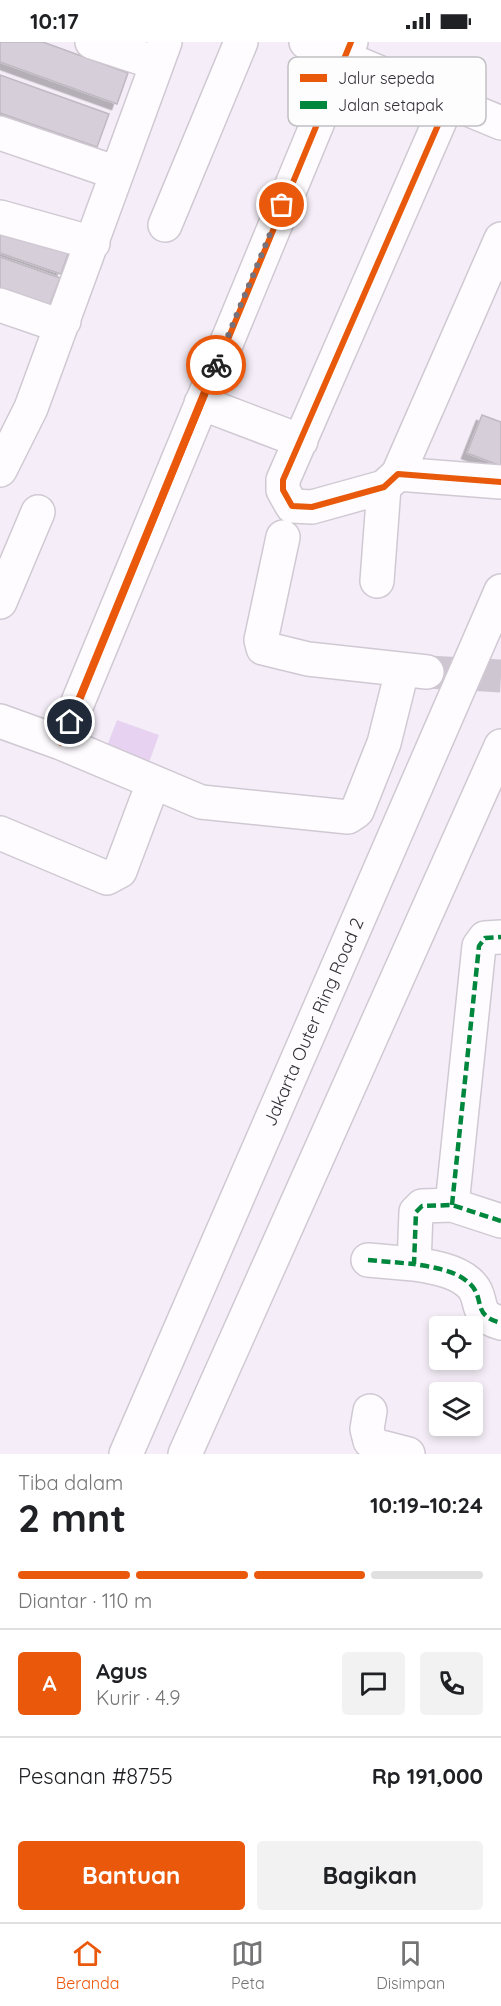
<!DOCTYPE html>
<html lang="id">
<head>
<meta charset="utf-8">
<style>
  :root { --surface:#fff; --page:#f2f2f2; --text:#202124; --muted:#757577; --line:#e0e0e0; --accent:#ea580c }
  body { margin:0; font-family:Quicksand,sans-serif; background:var(--page); color:var(--text); height:100vh; display:flex; flex-direction:column; font-size:22px; white-space:nowrap }
  * { box-sizing:border-box; margin:0 }
  p { font-size:20px; color:var(--muted) }
  .icon { flex:none; width:33px; height:33px; fill:none; stroke:currentColor; stroke-width:2; stroke-linecap:round; stroke-linejoin:round }
  .map { position:relative; height:1412px; overflow:hidden }
  .panel { display:flex; flex-direction:column; background:var(--surface); flex:1 }
  .panel>* { flex:none }
  .controls { position:absolute; left:429px; top:1274px; display:grid; gap:12px }
  .controls a { display:grid; place-items:center; width:54px; height:54px; border-radius:6px; background:var(--surface); box-shadow:0 3px 9px #0003; font-size:30px }
  .pin { position:absolute; display:grid; place-items:center; width:51px; height:51px; color:#fff; margin:-26px; border:3px solid #fff; border-radius:50%; box-shadow:0 2px 6px #0007 }
  .courier { position:absolute; display:grid; place-items:center; width:60px; height:60px; margin:-30px; border:4px solid #ea580c; border-radius:50%; background:#fff; color:#222; box-shadow:0 2px 8px #0007 }
  .head em { font-style:normal; font-weight:700 }
  .head div { display:flex; flex-direction:column-reverse }
  .head { display:flex; align-items:center; justify-content:space-between; height:102px; padding:0 18px }
  h1 { font-size:39px; font-weight:700; line-height:45px }
  .bar { display:grid; grid-template-columns:repeat(4,1fr); gap:9px 6px; align-content:center; height:72px; padding:0 18px }
  .bar i { height:8px; border-radius:4px; background:var(--line) }
  .bar .selected { background:var(--accent) }
  .bar p { grid-column:span 4 }
  .line { display:flex; align-items:center; gap:15px; padding:0 18px; border-top:2px solid var(--line) }
  .line div { flex:1 }
  .round { display:grid; place-items:center; flex:none; width:63px; height:63px; border-radius:6px; background:var(--page) }
  .primary-button { display:flex; gap:12px; margin-top:auto; padding:12px 18px }
  .primary-button a { flex:1; height:69px; border-radius:6px; background:var(--accent); color:#fff; font-size:24px; font-weight:700; line-height:69px; text-align:center }
  .primary-button a+a { background:var(--page); color:var(--text) }
  .status { display:flex; justify-content:space-between; align-items:center; height:42px; padding:0 30px; background:var(--surface); direction:ltr }
  .status svg { height:16px; fill:currentColor }
  .dock { display:flex; justify-content:space-around; align-items:center; height:84px; border-top:2px solid var(--line); background:var(--surface); font-size:16px; color:var(--muted) }
  .dock a { display:grid; justify-items:center; gap:3px }
  .dock .selected { color:var(--accent) }
  .map>svg:first-child { display:block }
</style>
</head>
<body>
<div class="status"><b>10:17</b><svg viewBox="0 0 49 12"><path d="M0 12V9h3v3zM5 12V6h3v6zM10 12V3h3v9zM15 12V0h3v12zM26 1h20v11H26zM47 4h2v5h-2z"/></svg></div>
<div class="map">
<svg width="501" height="1412" viewBox="0 0 501 1412">
  <defs>
    <filter id="shadow"><feDropShadow dx="-5.5" dy="5.5" stdDeviation="0" flood-color="#0004"/></filter>
  </defs>
  <rect width="100%" height="100%" fill="#f5eef8"/>
  <!-- green -->
  <path fill="#e7d3f1" d="M 117,678 L 159,693 L 147,726 L 105,709 Z"/>
  <!-- building -->
  <path fill="#d6cfd9" stroke="#bfb9c2" stroke-width="1.5" filter="url(#shadow)" d="M 0,0 L 43,0 L 128,31 L 117,62 L 0,20 Z
    M 0,33 L 109,72 L 97,105 L 0,71 Z
    M 0,183 L 70,206 L 61,232 L 0,211 Z
    M 0,215 L 60,236 L 47,270 L 0,254 Z
    M 482,373 L 501,380 L 501,424 L 467,411 Z"/>
  <g fill="none" stroke-linecap="round" stroke-linejoin="round">
    <!-- minor-tunnel -->
    <path stroke="#cec7d1" stroke-width="33" stroke-dasharray="33 16" stroke-linecap="butt" d="M 427,630 L 501,634"/>
    <!-- minor casing -->
    <g stroke="#d0c9d3" stroke-width="36">
      <path id="minor" d="M 92,0 L 156,21
        M 306,0 L 501,81
        M 449,58 L 283,438 L 283,448 L 292,464 L 312,465 L 384,445 L 398,432 L 501,440
        M 0,91 L 117,131
        M 0,175 L 93,201
        M 165,183 L 241,0
        M 0,263 L 55,282 L 64,279
        M 201,361 L 301,399
        M 0,428 L 31,366 L 165,0
        M 398,432 L 501,197
        M 283,495 L 261,598 L 263,606 L 308,617 L 427,630
        M 377,539 L 384,445
        M 0,560 L 38,470
        M 0,679 L 61,701 L 201,760 L 348,775 L 357,769 L 384,701 L 402,629
        M 61,701 L 351,0
        M 0,791 L 107,836 L 120,829 L 153,741
        M 452,1163 L 479,904 L 485,896 L 501,895
        M 501,1179 L 452,1163 L 422,1164 L 416,1170 L 414,1222 C 432,1225 454,1228 468,1240 C 487,1256 470,1273 501,1281
        M 368,1218 L 414,1222
        M 370,1369 L 367,1387 L 370,1399 L 377,1404 L 408,1412"/>
    </g>
    <!-- highway casing -->
    <g stroke="#d0c9d3" stroke-width="36">
      <g id="highway">
        <path id="s1" d="M 126,1412 L 501,549"/>
        <path d="M 185,1412 L 501,704"/>
      </g>
    </g>
    <!-- minor -->
    <use href="#minor" stroke="#fefcfe" stroke-width="33"/>
    <!-- highway -->
    <use href="#highway" stroke="#fefcfe" stroke-width="33"/>
    <!-- quiet -->
    <path stroke="#00873e" stroke-width="4.5" stroke-dasharray="9 4.5" stroke-linecap="butt" d="M 452,1163 L 479,904 L 485,896 L 501,895
      M 501,1179 L 452,1163 L 422,1164 L 416,1170 L 414,1222 C 432,1225 454,1228 468,1240 C 487,1256 470,1273 501,1281
      M 368,1218 L 414,1222"/>
    <!-- cycleway casing -->
    <g stroke="#fdfdfd" stroke-width="10">
      <path id="cycleway" d="M 449,58 L 283,438 L 283,448 L 292,464 L 312,465 L 384,445 L 398,432 L 501,440
        M 61,701 L 351,0"/>
    </g>
    <!-- cycleway -->
    <use href="#cycleway" stroke="#e8590c" stroke-width="6"/>
  </g>
  <g fill="none" stroke-linecap="round" stroke-linejoin="round">
    <!-- done -->
    <path stroke="#77717b" stroke-width="6" stroke-dasharray="0 10.8" d="M 216,323 L 282,163"/>
    <!-- route -->
    <path stroke="#ea580c" stroke-width="8" d="M 70,680 L 216,323"/>
  </g>
  <g text-anchor="middle" stroke-width="4.5" stroke-linejoin="round" paint-order="stroke">
    <!-- street labels -->
    <g font-size="18" fill="#332d37" stroke="#fdfdfd">
      <text dy="6" stroke="none"><textPath href="#s1" startOffset="471">Jakarta Outer Ring Road 2</textPath></text>
    </g>
  </g>
  <!-- legend -->
  <rect x="288" y="15" width="198" height="69" rx="9" fill="#fdfdfd" stroke="#c0bfc2" stroke-width="1.5"/>
  <rect x="300" y="32" width="27" height="8" fill="#e8590c"/>
  <rect x="300" y="59" width="27" height="8" fill="#00873e"/>
  <g font-size="16" fill="#332d37">
    <text x="338" y="42">Jalur sepeda</text>
    <text x="338" y="69">Jalan setapak</text>
  </g>
</svg>
<div class="controls">
<a><svg class="icon" aria-label="locate" viewBox="0 0 24 24"><circle cx="12" cy="12" r="6"/><path d="M12 2v4M12 18v4M2 12h4M18 12h4"/></svg></a>
<a><svg class="icon" aria-label="layers" viewBox="0 0 24 24"><path d="M12 4l9 5-9 5-9-5zM3 14l9 5 9-5"/></svg></a>
</div>
<div class="pin" style="left:282px;top:163px;background:#ea580c"><svg class="icon" aria-label="bag" viewBox="0 0 24 24"><path d="M5 8h14l-1 12H6zM9 8a3 3 0 0 1 6 0"/></svg></div>
<div class="pin" style="left:70px;top:680px;background:#1f2937"><svg class="icon" aria-label="home" viewBox="0 0 24 24"><path d="M3 11l9-7 9 7M6 9v11h12V9"/></svg></div>
<div class="courier" style="left:216px;top:323px"><svg class="icon" aria-label="bike" viewBox="0 0 24 24"><circle cx="6" cy="16" r="4"/><circle cx="18" cy="16" r="4"/><path d="M6 16l4-8h5l3 8M10 8l3 8H6M13 5h3"/></svg></div>
</div>
<section class="panel">
<div class="head"><div><h1>2 mnt</h1><p>Tiba dalam</p></div><em>10:19–10:24</em></div>
<div class="bar"><i class="selected"></i><i class="selected"></i><i class="selected"></i><i></i><p>Diantar · 110 m</p></div>
<div class="line" style="height:108px"><b class="round" style="background:var(--accent);color:#fff">A</b><div><b>Agus</b><p>Kurir · 4.9</p></div><a class="round"><svg class="icon" aria-label="chat" viewBox="0 0 24 24"><path d="M4 5h16v11H9l-5 4z"/></svg></a><a class="round"><svg class="icon" aria-label="phone" viewBox="0 0 24 24"><path d="M5 4h4l2 5-3 2q2 4 5 5l2-3 5 2v4C11 20 4 13 5 4z"/></svg></a></div>
<div class="line" style="height:78px"><div>Pesanan #8755</div><b>Rp 191,000</b></div>
<div class="primary-button"><a>Bantuan</a><a>Bagikan</a></div>
</section>
<nav class="dock">
<a class="selected"><svg class="icon" aria-label="home" viewBox="0 0 24 24"><path d="M3 11l9-7 9 7M6 9v11h12V9"/></svg>Beranda</a>
<a><svg class="icon" aria-label="map" viewBox="0 0 24 24"><path d="M3 6l6-2 6 2 6-2v14l-6 2-6-2-6 2zM9 4v14M15 6v14"/></svg>Peta</a>
<a><svg class="icon" aria-label="saved" viewBox="0 0 24 24"><path d="M7 4h10v16l-5-4-5 4z"/></svg>Disimpan</a>
</nav>
</body>
</html>
